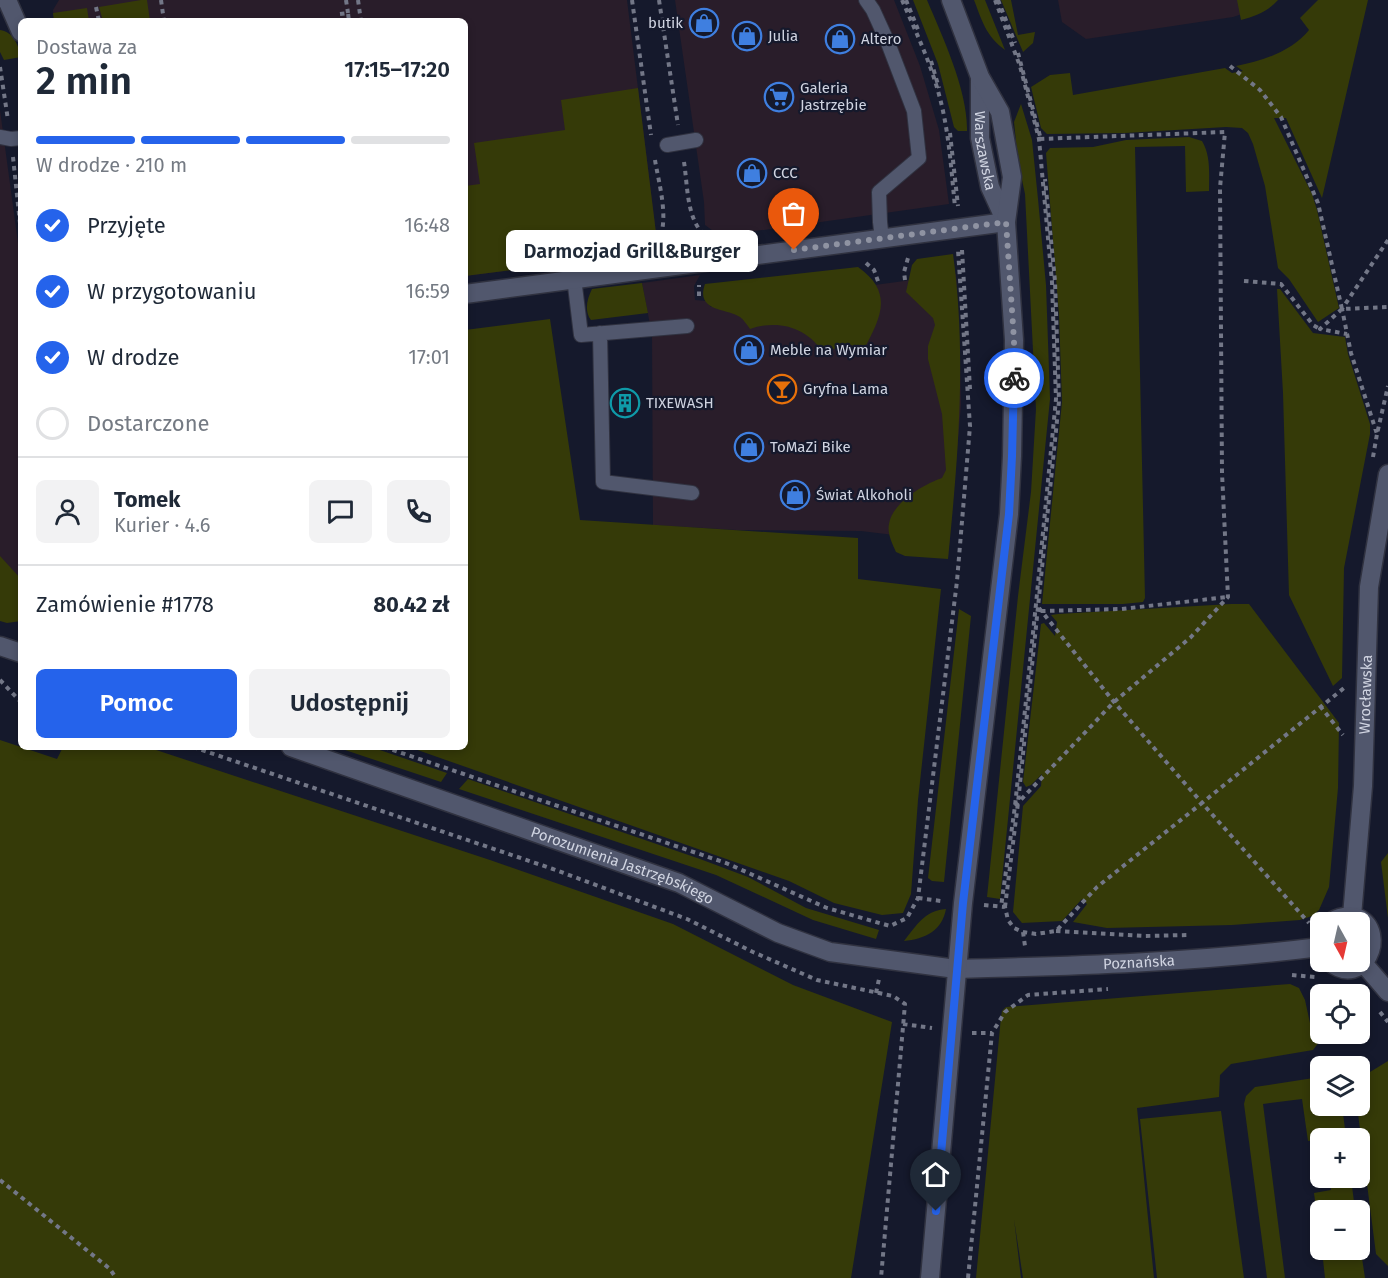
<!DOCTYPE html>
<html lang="pl">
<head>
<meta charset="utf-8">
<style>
  :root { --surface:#fff; --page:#f2f2f3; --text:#1f2937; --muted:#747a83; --line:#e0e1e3; --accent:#2563eb }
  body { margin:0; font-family:"Fira Sans",sans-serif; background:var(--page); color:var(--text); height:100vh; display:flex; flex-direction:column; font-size:22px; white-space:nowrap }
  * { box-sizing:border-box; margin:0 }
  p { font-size:20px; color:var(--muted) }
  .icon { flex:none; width:33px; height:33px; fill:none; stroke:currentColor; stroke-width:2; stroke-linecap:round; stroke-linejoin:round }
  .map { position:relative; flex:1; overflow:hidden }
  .side { position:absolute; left:18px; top:18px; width:450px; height:732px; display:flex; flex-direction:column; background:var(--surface); border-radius:9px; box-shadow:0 3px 9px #0003 }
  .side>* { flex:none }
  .needle { width:39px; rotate:172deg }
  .controls { position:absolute; left:1310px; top:912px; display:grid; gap:12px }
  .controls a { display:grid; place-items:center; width:60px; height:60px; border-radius:9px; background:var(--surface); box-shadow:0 3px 9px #0003; font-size:30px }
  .pin { position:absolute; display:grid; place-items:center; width:51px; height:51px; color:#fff; margin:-62px -26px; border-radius:50% 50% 50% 0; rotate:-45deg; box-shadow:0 0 6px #0007 }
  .pin .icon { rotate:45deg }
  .courier { position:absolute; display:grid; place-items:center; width:60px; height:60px; margin:-30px; border:4px solid #2563eb; border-radius:50%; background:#fff; color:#222; box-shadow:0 2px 8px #0007 }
  .bubble { position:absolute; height:42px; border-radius:9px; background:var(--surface); box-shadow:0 3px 9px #0003; font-size:20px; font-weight:600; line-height:42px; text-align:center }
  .summary em { font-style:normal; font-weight:600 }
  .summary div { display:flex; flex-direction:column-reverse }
  .summary { display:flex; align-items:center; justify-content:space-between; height:102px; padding:0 18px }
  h1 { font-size:39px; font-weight:600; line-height:45px }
  .bar { display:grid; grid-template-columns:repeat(4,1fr); gap:9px 6px; align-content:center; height:72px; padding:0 18px }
  .bar i { height:8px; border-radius:4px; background:var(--line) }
  .bar .active { background:var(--accent) }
  .bar p { grid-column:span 4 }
  .line { display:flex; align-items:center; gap:15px; padding:0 18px; border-top:2px solid var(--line) }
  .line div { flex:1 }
  .round { display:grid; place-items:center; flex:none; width:63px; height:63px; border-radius:9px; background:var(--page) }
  ol { padding:0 18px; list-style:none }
  li { display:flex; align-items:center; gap:18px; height:66px }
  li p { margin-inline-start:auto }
  li .icon { padding:6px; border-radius:50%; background:var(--accent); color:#fff; stroke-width:4 }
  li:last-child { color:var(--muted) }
  li i { width:33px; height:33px; border:3px solid var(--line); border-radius:50% }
  .button { display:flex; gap:12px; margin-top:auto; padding:12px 18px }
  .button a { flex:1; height:69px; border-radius:9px; background:var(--accent); color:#fff; font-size:24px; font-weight:600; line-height:69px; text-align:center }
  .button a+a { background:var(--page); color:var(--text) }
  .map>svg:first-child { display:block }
</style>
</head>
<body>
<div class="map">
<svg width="1388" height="1278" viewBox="0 0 1388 1278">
  <rect width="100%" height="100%" fill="#15192c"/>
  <!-- commercial -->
  <path fill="#291d2a" d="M 59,0 L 627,0 L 656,233 L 637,254 L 465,276 L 465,21 L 54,21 L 53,10 Z
    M 675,0 L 894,0 L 920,66 L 939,130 L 949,204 L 720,236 L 705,225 L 704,202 Z
    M 1058,0 L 1266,0 L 1245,13 L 1233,17 L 1086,39 L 1062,22 Z
    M 0,110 L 21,265 L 21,618 L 0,611 Z
    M 956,274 L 959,326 L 961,405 L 948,559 L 894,535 L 861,531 L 736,530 L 653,525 L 652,335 L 642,283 L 700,275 L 694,286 L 695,300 L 706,301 L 711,307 Z"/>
  <!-- green -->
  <path fill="#353a08" d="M 141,0 L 147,0 L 150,21 L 103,21 L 99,7 Z
    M 913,0 L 927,0 C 943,38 968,91 967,131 L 958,131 L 954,127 L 938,64 Z
    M 974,0 L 985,0 L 1005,50 C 986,36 982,21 974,0 Z
    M 1001,0 L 1011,0 L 1018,35 L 1035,32 L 1033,43 L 1023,52 Z
    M 1237,0 L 1278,0 C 1267,12 1256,16 1241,20 Z
    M 1318,0 L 1368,0 L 1322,198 L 1286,118 L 1274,118 L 1312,194 L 1317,210 L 1339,308 L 1318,322 L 1289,279 L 1278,268 L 1265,186 L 1253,144 L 1248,133 L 1242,128 L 1226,127 L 1125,133 L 1047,134 L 1041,128 L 1031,87 L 1050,75 L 1070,73 L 1073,95 L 1225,68 L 1232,73 L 1243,71 L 1236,66 C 1263,61 1292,51 1309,30 L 1300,18 Z
    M 87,8 L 89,21 L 54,21 L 53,13 Z
    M 0,30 C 14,32 18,45 21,57 L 4,60 L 0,52 Z
    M 638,88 L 656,233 L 637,254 L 465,276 L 465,186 L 480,184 L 474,143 L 565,130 L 561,100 Z
    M 1021,104 L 1032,140 L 1038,199 L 1046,285 L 1050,399 L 1000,899 L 987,897 L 1018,596 L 1031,492 L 1036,409 L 1025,194 L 1018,161 L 1014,122 Z
    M 1189,137 L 1202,141 C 1211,156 1209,174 1209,191 L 1186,192 L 1185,146 L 1135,147 L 1145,598 L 1143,602 L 1123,604 L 1042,604 L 1062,402 L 1059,315 L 1046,153 L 1050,148 L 1093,147 L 1126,140 Z
    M 953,254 C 967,355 958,459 948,559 L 905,556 L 896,552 C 892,543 887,533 889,524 C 892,503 924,484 942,478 L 946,470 L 942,414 L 928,359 L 928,346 L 935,325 L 933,318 L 906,292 L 912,265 L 917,259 Z
    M 858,267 C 895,293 880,319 863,351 C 846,340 840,345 824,355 C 809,327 778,319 750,329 C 747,325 744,320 740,317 C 727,308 695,312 705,284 Z
    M 642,283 L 648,313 L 591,320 C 584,311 587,299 592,289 Z
    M 1277,289 L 1280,289 L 1313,333 L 1345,337 L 1348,354 L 1370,424 L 1370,434 L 1344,568 L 1342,678 L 1333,686 L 1289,595 L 1283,393 Z
    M 550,319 L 580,520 L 858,538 L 858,579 L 941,589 L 918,800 L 911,894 L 903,913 L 882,915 L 834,903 L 789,881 L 409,747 L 465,747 L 465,330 Z
    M 0,556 L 21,579 L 21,621 L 7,623 L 0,621 Z
    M 1231,604 L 1249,604 L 1339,723 L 1338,788 L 1329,887 L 1319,910 L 1312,916 L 1300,920 L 1232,925 L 1107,928 L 1073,922 L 1087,904 L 1082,899 L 1062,921 L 1022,923 L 1013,912 L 1023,806 L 1041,786 L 1042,774 L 1031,785 L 1026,787 L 1023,782 L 1041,624 L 1044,623 L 1055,636 L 1057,622 L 1051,615 L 1058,614 Z
    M 959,609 L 971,616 L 944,882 L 932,881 L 928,878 Z
    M 0,740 L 57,759 L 63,747 L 147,747 L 490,860 L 673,924 L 793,985 L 892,1022 L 851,1278 L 0,1278 Z
    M 336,747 L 371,747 L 447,773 L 441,782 Z
    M 468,779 L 700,859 L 748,877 L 806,908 L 879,930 L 876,939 L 813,920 L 716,875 L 459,789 Z
    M 1388,853 L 1388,918 L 1381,862 Z
    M 946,909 C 942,931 925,939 904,941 C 917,925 924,911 946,909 Z
    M 1290,984 L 1299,988 L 1305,1000 L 1310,1023 L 1323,1037 L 1313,1050 L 1231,1064 L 1220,1075 L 1219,1097 L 1137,1108 L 1154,1278 L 1023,1278 L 1014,1219 L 1021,1278 L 976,1278 L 1001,1017 L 1002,1011 L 1006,1007 Z
    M 1388,1061 L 1388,1266 L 1376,1254 L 1357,1106 L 1359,1106 L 1359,1077 L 1362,1072 L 1370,1072 Z
    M 1320,1077 L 1320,1106 L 1342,1106 L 1345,1129 L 1340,1137 L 1308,1141 L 1302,1099 L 1263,1104 L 1285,1278 L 1267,1278 L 1244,1104 L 1246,1096 L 1255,1087 Z
    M 1221,1111 L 1244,1278 L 1157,1278 L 1140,1119 Z
    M 1329,1178 L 1351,1178 L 1355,1210 L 1320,1210 L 1320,1237 L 1314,1193 L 1331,1190 Z
    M 1359,1238 L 1365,1278 L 1325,1278 L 1322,1250 L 1359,1250 Z"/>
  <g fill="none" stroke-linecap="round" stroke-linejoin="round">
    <!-- lane casing -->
    <g stroke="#303240" stroke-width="16">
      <path id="lane" d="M 866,0 L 873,10 L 888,43 L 914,111 L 919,158 L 879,192 L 880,222 L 882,239
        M 0,137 L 11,139 L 21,138
        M 667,145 L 696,140
        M 574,278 L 581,335 L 687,326
        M 600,333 L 603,482 L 692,493"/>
    </g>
    <!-- street casing -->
    <g stroke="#303240" stroke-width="21">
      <g id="street">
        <path d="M 7,0 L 21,32"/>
        <path d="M 465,294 L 1006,222"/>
        <path id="s1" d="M 1352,916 L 1363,786 L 1369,587 L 1388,474"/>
        <path d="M 1330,962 C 1364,990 1388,932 1358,918 C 1348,915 1339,917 1331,922"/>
        <path d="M 1364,964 L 1388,992"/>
        <path id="s2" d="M 956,969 C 1077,966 1200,962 1320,947"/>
      </g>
    </g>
    <!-- secondary casing -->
    <g stroke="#303240" stroke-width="21">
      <g id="secondary">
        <path id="s3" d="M 980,79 L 980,138 L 990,187 L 1006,222"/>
        <path d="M 0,646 L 21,653"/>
        <path id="s4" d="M 291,747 L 679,883 L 778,933 L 830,952 L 956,969"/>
        <path d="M 930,1278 L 963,903 L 1009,514 L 1012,456 L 1014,340 L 1006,222 L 1012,177 L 1000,112 L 980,77 L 951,0"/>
      </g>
    </g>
    <!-- path -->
    <path stroke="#737787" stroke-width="4" stroke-dasharray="4.5 4.5" stroke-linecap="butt" d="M 161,0 L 164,21
      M 346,0 L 348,13
      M 358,0 L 361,21
      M 632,0 L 651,135
      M 659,0 L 678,125
      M 902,0 C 915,30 929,59 938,91 C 949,129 951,168 955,207
      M 906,0 L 919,32
      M 995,0 L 1020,66 L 1039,139 L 1052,282 L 1056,399 L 1036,604 L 1015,806 L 1001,907
      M 998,0 L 1015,43
      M 96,7 L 99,21
      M 340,14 L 348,13 L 349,21
      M 1018,53 L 1040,136
      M 931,61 L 939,88
      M 1230,66 L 1260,90 L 1281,117 L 1318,203 L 1342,309 L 1388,307
      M 0,67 L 8,120
      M 950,133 L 958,206
      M 13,157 L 21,233
      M 655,160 C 659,185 671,223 656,246
      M 684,162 C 688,187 686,225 710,239
      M 1388,240 L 1342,309 L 1351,353 L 1377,434 L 1388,386
      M 962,250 L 970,389
      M 866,263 L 874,270 L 879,284
      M 905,280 L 904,272 L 908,258
      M 1244,281 L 1281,284 L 1313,325 L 1320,329
      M 699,296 L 699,285
      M 1342,309 L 1320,329 L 1347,334
      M 1373,457 L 1377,434
      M 1039,608 L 1114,702 L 1202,803 L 1344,688
      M 1041,611 L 1121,609 L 1228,597
      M 0,680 L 21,702
      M 1320,706 L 1343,735
      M 193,747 L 553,869 L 687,919 L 753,952 L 817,980 L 893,996 L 905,1004 L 881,1278
      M 384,747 L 726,863 L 827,908 L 890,926 L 907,918 L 918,898 L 957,581 L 970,426 L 958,250
      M 1015,806 L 1114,702 L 1191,637 L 1228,597 L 1222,473 L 1220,188 L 1225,132 L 1039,139
      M 918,898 L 941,901
      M 984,905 L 1005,907 L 1008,920 L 1014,928 L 1023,932 L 1036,934 L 1056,931 L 1097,887 L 1202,803 L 1309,923
      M 1005,907 L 1018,803 L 1059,401 L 1055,281 L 1045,179
      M 1056,931 L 1145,936 L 1188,935
      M 1023,932 L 1025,946
      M 1292,975 L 1315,977
      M 876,993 L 879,979
      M 1380,1012 L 1388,1022
      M 903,1024 L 932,1028
      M 972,1033 L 992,1033
      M 0,1180 L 110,1269 L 116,1278
      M 968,1278 L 992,1033 L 1005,1012 L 1028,995 L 1108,989"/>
    <!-- lane -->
    <use href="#lane" stroke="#51576d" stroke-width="14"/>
    <!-- street -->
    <use href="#street" stroke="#51576d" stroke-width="18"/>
    <!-- secondary -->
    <use href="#secondary" stroke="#51576d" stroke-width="18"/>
  </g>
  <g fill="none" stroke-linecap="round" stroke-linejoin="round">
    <!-- done -->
    <path stroke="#8f93a2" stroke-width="6" stroke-dasharray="0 10.8" d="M 794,250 L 1006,222 L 1014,340 L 1014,378"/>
    <!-- route -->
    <path stroke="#2563eb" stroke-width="8" d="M 936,1211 L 963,903 L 1009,514 L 1012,456 L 1014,378"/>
  </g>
  <!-- icons -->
  <defs>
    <g id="shop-ring" transform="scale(1.5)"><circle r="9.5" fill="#15192c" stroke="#3f7fe0" stroke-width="1.5"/><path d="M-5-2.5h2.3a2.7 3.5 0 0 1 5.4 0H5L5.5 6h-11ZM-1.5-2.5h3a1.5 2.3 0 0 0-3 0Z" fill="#3f7fe0"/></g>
    <g id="supermarket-ring" transform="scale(1.5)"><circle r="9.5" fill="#15192c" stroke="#3f7fe0" stroke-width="1.5"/><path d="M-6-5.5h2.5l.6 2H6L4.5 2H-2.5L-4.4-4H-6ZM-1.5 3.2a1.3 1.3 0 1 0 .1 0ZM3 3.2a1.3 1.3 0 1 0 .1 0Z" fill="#3f7fe0"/></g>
    <g id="bar-ring" transform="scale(1.5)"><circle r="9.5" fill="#15192c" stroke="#e8710a" stroke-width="1.5"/><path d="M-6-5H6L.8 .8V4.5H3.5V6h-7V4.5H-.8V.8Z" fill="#e8710a"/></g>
    <g id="building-ring" transform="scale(1.5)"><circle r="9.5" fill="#15192c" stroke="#0f9aa8" stroke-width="1.5"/><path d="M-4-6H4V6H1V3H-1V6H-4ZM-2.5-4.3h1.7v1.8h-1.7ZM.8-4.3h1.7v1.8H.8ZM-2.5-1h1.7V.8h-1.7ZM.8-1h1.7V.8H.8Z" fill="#0f9aa8"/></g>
  </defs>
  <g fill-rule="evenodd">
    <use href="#shop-ring" x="704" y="23"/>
    <use href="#shop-ring" x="747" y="36"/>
    <use href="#shop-ring" x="840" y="39"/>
    <use href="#supermarket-ring" x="779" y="97"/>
    <use href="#shop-ring" x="752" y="173"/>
    <use href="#shop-ring" x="749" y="350"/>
    <use href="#bar-ring" x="782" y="389"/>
    <use href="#building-ring" x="625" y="403"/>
    <use href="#shop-ring" x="749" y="447"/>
    <use href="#shop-ring" x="795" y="495"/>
  </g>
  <g text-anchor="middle" stroke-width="4.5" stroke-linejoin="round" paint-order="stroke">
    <!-- poi labels -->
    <g font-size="15" fill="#d0d4e1" stroke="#15192c" text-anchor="start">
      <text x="683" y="28" text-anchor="end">butik</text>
      <text x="768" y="41">Julia</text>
      <text x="861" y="44">Altero</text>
      <text x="800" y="93">Galeria<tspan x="800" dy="17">Jastrzębie</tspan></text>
      <text x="773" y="178">CCC</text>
      <text x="770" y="355">Meble na Wymiar</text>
      <text x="803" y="394">Gryfna Lama</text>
      <text x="646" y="408">TIXEWASH</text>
      <text x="770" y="452">ToMaZi Bike</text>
      <text x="816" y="500">Świat Alkoholi</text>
    </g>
    <!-- street labels -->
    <g font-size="15" fill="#d0d4e1" stroke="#15192c">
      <text dy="5" stroke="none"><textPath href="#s3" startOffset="72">Warszawska</textPath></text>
      <text dy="5" stroke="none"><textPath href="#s1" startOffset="222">Wrocławska</textPath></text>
      <text dy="5" stroke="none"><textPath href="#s4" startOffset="352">Porozumienia Jastrzębskiego</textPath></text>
      <text dy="5" stroke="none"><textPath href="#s2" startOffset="183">Poznańska</textPath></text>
    </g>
  </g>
</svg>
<div class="controls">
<a><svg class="needle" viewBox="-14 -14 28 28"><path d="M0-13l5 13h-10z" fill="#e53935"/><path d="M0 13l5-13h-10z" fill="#747a83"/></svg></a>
<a><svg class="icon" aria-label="locate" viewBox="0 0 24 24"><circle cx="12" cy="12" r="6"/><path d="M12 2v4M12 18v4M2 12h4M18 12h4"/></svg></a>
<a><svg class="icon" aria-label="layers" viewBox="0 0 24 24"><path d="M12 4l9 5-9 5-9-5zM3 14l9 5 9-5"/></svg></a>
<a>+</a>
<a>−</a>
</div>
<div class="pin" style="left:794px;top:250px;background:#ea580c"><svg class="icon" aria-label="bag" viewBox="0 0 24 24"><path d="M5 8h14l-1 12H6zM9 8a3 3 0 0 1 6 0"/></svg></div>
<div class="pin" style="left:936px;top:1211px;background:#1f2937"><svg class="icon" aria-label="home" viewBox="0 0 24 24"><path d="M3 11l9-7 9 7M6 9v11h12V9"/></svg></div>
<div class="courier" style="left:1014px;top:378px"><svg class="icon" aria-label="bike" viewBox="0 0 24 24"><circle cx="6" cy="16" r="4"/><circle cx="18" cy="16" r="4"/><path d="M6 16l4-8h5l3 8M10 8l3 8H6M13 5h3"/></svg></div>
<div class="bubble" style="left:506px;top:230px;width:252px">Darmozjad Grill&amp;Burger</div>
<section class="side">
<div class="summary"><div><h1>2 min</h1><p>Dostawa za</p></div><em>17:15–17:20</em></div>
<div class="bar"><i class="active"></i><i class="active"></i><i class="active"></i><i></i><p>W drodze · 210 m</p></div>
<ol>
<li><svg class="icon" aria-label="check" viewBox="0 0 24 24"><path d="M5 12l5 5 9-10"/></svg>Przyjęte<p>16:48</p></li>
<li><svg class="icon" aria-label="check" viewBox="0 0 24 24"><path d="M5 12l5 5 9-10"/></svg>W przygotowaniu<p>16:59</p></li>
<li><svg class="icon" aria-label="check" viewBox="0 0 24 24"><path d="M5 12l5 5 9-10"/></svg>W drodze<p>17:01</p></li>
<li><i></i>Dostarczone</li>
</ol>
<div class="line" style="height:108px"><a class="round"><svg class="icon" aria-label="person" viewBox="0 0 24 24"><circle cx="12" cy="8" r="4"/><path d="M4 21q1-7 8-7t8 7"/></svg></a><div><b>Tomek</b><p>Kurier · 4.6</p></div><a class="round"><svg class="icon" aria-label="chat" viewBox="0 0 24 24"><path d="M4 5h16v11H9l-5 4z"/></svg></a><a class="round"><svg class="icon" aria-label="phone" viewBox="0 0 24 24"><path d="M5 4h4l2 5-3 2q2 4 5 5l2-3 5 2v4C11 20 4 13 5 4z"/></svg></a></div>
<div class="line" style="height:78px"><div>Zamówienie #1778</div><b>80.42 zł</b></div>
<div class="button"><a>Pomoc</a><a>Udostępnij</a></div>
</section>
</div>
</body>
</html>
